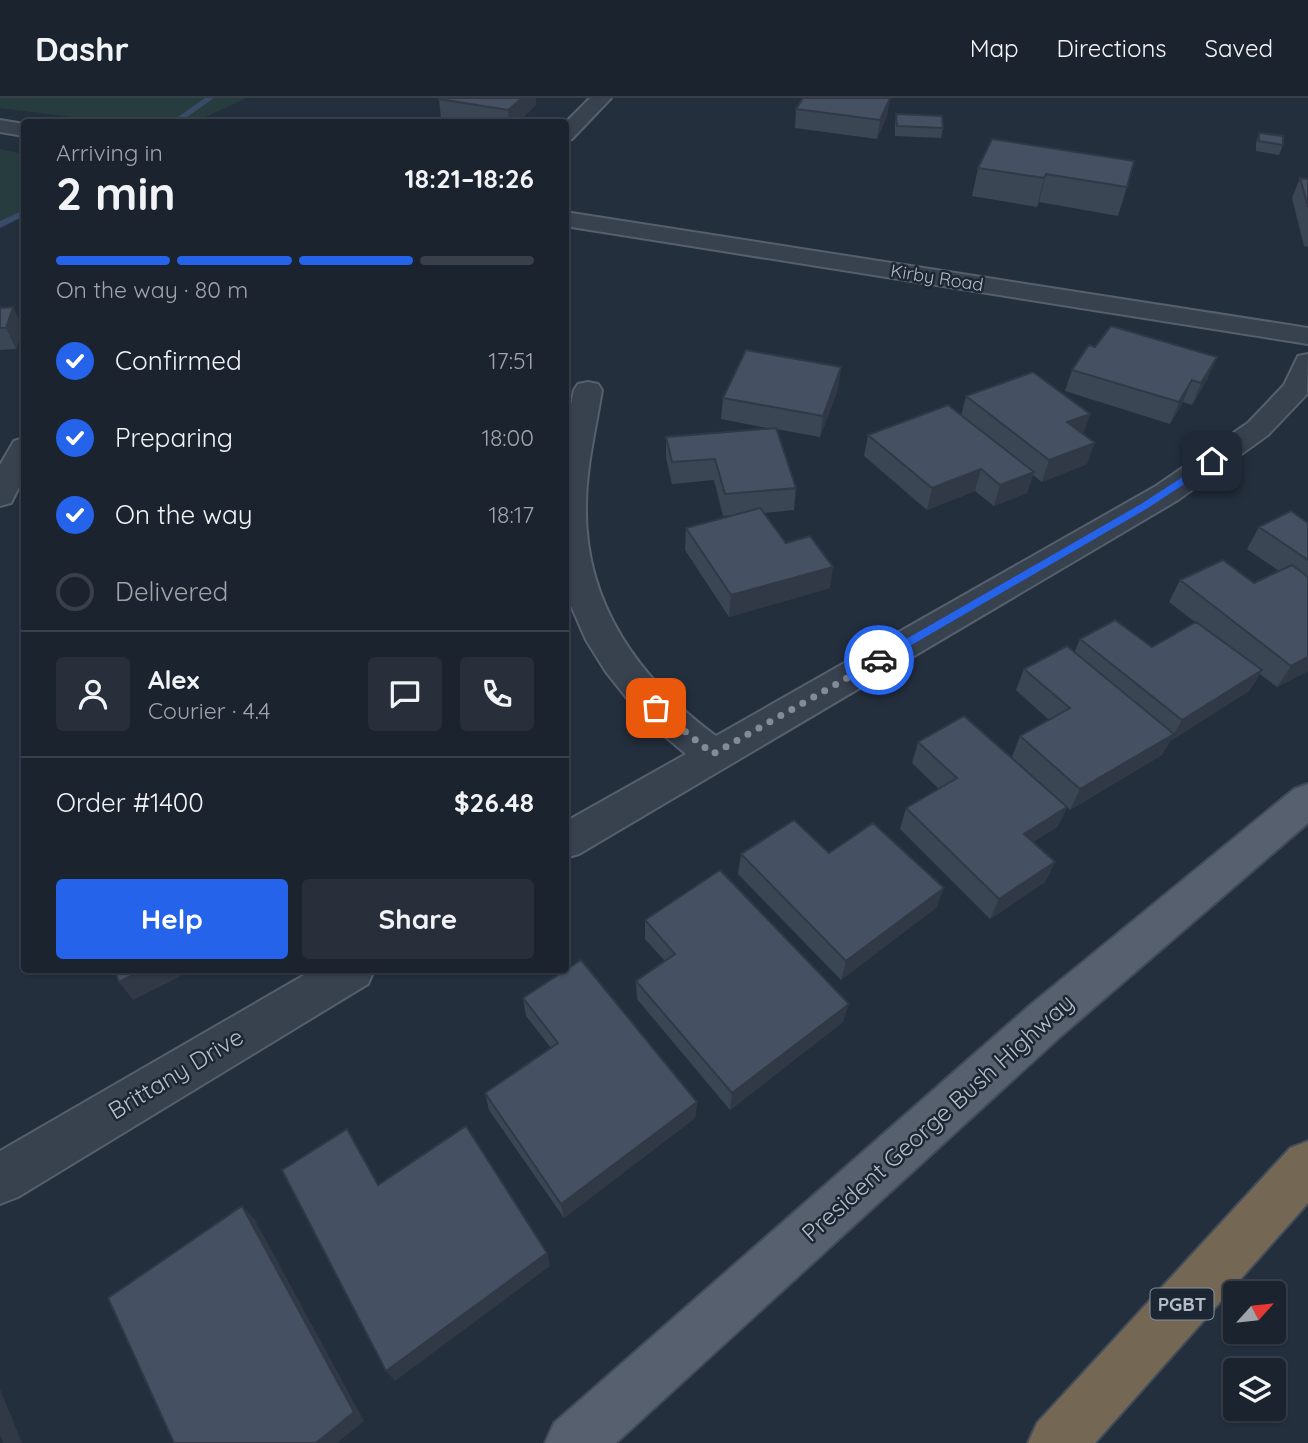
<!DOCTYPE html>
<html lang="en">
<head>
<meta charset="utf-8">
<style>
  :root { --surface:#1b232e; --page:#282f3a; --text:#f1f3f6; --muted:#a0a4aa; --line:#39404a; --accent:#2563eb }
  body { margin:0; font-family:Quicksand,sans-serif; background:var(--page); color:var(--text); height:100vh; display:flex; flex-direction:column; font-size:26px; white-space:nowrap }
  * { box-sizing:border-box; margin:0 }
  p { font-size:23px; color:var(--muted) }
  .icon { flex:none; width:38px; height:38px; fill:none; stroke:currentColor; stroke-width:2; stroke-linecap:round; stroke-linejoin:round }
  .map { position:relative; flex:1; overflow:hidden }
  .sheet { position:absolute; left:21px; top:21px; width:548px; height:854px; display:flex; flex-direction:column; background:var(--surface); border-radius:7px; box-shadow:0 2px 5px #0004,0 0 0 2px var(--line) }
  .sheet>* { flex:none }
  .needle { width:46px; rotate:63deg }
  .buttons { position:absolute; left:1223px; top:1183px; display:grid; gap:14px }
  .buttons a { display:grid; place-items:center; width:63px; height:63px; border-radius:7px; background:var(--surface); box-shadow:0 2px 5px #0004,0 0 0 2px var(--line); font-size:35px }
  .pin { position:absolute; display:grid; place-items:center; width:60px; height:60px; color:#fff; margin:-30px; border-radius:14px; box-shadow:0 4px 10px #0006 }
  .courier { position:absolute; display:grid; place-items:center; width:70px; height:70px; margin:-35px; border:5px solid #2563eb; border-radius:50%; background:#fff; color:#222; box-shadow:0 2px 9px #0007 }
  .overview em { font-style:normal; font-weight:700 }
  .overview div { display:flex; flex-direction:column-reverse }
  .overview { display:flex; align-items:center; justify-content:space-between; height:119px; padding:0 35px }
  h1 { font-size:46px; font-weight:700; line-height:52px }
  .bar { display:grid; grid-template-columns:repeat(4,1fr); gap:10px 7px; align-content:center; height:84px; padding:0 35px }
  .bar i { height:9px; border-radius:5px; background:var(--line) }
  .bar .current { background:var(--accent) }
  .bar p { grid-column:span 4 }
  .line { display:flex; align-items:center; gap:18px; padding:0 35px; border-top:2px solid var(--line) }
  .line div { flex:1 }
  .round { display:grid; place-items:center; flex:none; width:74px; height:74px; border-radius:7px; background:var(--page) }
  ol { padding:0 35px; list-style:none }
  li { display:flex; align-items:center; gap:21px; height:77px }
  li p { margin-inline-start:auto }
  li .icon { padding:7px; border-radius:50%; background:var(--accent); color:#fff; stroke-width:4 }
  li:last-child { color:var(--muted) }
  li i { width:38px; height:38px; border:4px solid var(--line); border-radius:50% }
  .primary-button { display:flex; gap:14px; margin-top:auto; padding:14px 35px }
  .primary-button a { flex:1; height:80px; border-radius:7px; background:var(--accent); color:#fff; font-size:28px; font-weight:700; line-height:80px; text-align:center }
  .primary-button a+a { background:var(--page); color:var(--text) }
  header { display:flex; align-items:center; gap:42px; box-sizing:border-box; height:98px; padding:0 35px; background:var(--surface); border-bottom:2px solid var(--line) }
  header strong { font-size:33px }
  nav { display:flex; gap:38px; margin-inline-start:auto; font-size:24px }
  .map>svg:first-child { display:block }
</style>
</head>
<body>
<header>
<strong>Dashr</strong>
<nav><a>Map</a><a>Directions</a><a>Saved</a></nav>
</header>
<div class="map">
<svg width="1308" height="1345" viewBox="0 0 1308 1345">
  <rect width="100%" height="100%" fill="#242f3e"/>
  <!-- green -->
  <path fill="#263c3f" d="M 0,0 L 247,0 L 194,24 L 111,24 L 0,10 Z
    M 0,51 L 24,56 L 24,116 L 0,125 Z"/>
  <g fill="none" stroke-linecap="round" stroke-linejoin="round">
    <!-- stream -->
    <path fill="#394c67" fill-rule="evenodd" d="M 205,0 L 214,0 L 180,24 L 171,24 Z
      M 24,112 L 24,118 L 0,130 L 0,123 Z"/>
    <!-- minor casing -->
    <g stroke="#565f6c" stroke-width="4">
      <path id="minor" d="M 590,0 L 611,0 L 572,41 L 565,43 L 565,25 Z
        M 0,22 L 24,26 L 24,38 L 0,34 Z
        M 565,114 L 1308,230 L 1308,246 L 565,128 Z
        M 1308,256 L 1307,296 L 1268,337 L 1178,402 L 579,756 L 565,760 L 565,724 L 686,656 L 642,619 L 606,574 L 586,542 L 565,494 L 565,338 L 574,292 L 578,286 L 588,284 L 598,286 L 602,292 C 596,330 586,369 586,408 C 584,506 640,582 716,638 L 1156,388 L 1248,325 L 1284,287 L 1298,258 Z
        M 24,340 L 24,379 L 11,405 L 0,408 L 0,367 L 14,343 Z
        M 313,872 L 374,872 L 368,886 L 18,1099 L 0,1106 L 0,1053 Z"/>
    </g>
    <!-- major casing -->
    <g stroke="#414a57" stroke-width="4">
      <path id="major" d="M 1308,686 L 1308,725 L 1061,938 L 616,1345 L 545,1345 L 554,1325 L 1029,908 L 1294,691 Z"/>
    </g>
    <!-- highway casing -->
    <g stroke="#434c59" stroke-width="4">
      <path id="highway" d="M 1308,1043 L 1308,1105 L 1095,1345 L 1028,1345 L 1037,1325 L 1290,1050 Z"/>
    </g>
    <!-- minor -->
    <use href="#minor" fill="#38414e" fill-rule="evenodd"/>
    <!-- major -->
    <use href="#major" fill="#56606e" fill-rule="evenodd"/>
    <!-- highway -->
    <use href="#highway" fill="#746855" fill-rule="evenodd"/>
  </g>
  <!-- wall -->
  <path fill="#3b4654" d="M 439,1 L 536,7 L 518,24 L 468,24 L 441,20 Z
    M 796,11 L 887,18 L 877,41 L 795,30 Z
    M 896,16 L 943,30 L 941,40 L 895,38 L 895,26 Z
    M 1259,35 L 1283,47 L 1279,57 L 1256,53 L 1256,45 Z
    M 992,41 L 1127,89 L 1118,118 L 1039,104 L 1037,109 L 972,98 L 978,70 Z
    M 1300,80 L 1308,81 L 1308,149 L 1304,148 L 1292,100 Z
    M 0,210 L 23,230 L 16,251 L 0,252 Z
    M 841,269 L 838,291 L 820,339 L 776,331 L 796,390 L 794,412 L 764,415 L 786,445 L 830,490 L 729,519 L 685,452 L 686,430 L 735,417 L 723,418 L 714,382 L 672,386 L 666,360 L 666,339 L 772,331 L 721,321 L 723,300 Z
    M 1072,272 L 1208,280 L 1192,307 L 1183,304 L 1170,326 L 1065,293 Z
    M 966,298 L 1090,316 L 1083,336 L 1087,366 L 1042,384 L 1033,377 L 1027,395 L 994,408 L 975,393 L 927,412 L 864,358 L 868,337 L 961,318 Z
    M 1308,425 L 1308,573 L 1277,589 L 1260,576 L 1249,593 L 1170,643 L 1162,657 L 1070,712 L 1067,709 L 1057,729 L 1033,744 L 1055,764 L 1045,784 L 990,821 L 900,731 L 906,710 L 939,691 L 912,665 L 918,644 L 1045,689 L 1012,659 L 1020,638 L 1049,622 L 1016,592 L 1024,571 L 1074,555 L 1080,541 L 1152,549 L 1195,524 L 1169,504 L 1180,482 L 1254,485 L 1279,473 L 1247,451 L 1259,429 Z
    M 829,755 L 937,809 L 841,882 L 738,776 L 741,756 Z
    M 645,822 L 843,924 L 730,1012 L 637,901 L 636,883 L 665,863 L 645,841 Z
    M 523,900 L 697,1004 L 695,1020 L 564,1120 L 489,1012 L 485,995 L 551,950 L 526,918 Z"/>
  <!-- shaded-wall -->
  <path fill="#303945" d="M 522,0 L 536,0 L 536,7 L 518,24 L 509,24 L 508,12 Z
    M 890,0 L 887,18 L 877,41 L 880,22 Z
    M 1046,76 L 1039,104 L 1037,109 L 1044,80 Z
    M 13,209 L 23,230 L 16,251 L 6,230 Z
    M 1217,259 L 1208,280 L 1192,307 L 1201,285 Z
    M 841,269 L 838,291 L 820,339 L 823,318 Z
    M 1192,282 L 1183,304 L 1170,326 L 1179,304 Z
    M 1090,316 L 1083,337 L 1067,324 Z
    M 1095,345 L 1087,366 L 1042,384 L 1049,362 Z
    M 981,371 L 975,393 L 927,412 L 932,390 Z
    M 1034,374 L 1027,395 L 994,408 L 1000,387 Z
    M 833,469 L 830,490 L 729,519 L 731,497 Z
    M 1308,559 L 1308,573 L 1277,589 L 1291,568 Z
    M 1262,572 L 1249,593 L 1170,643 L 1162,657 L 1070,712 L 1080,691 L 1174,636 L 1182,622 Z
    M 1067,709 L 1057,729 L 1015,756 L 1024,736 Z
    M 1055,764 L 1045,784 L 990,821 L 999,801 Z
    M 944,790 L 937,809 L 841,882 L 846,863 Z
    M 143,872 L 193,872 L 133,902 L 119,884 Z
    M 849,906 L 843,924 L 730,1012 L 732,995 Z
    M 697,1004 L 695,1020 L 564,1120 L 561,1106 Z
    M 242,1108 L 255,1122 L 364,1323 L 337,1345 L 316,1345 Z
    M 547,1155 L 550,1168 L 395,1283 L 386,1273 Z
    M 0,1291 L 22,1345 L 3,1345 L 0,1338 Z"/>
  <!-- building -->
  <path fill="#455162" stroke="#303945" stroke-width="2" d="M 440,0 L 522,0 L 508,12 L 439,1 Z
    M 803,0 L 890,0 L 880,22 L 796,11 Z
    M 896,16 L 942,18 L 943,30 L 897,28 Z
    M 1259,35 L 1283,38 L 1283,47 L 1259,43 Z
    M 992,41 L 1134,63 L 1127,89 L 1046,76 L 1044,80 L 978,70 Z
    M 1300,80 L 1308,81 L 1308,109 Z
    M 13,209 L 6,230 L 0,230 L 0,210 Z
    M 1111,228 L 1217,259 L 1201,285 L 1192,282 L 1179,304 L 1072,272 L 1089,247 L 1095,249 Z
    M 746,252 L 841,269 L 823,318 L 723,300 Z
    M 1033,274 L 1090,316 L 1067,324 L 1095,345 L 1049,362 L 966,298 Z
    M 948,307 L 1034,374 L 1000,387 L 981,371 L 932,390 L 868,337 Z
    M 776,330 L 796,390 L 725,396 L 715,361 L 672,364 L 666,339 Z
    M 760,410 L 786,445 L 810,438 L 833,469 L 731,497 L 686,430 Z
    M 1291,413 L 1308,425 L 1308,462 L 1259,429 Z
    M 1223,462 L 1254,485 L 1292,467 L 1308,479 L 1308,559 L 1291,568 L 1180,482 Z
    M 1115,522 L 1152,549 L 1196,524 L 1262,572 L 1182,622 L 1080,541 Z
    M 1067,548 L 1174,636 L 1080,691 L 1020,638 L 1070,610 L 1024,571 Z
    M 964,618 L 1067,709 L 1024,736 L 1055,764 L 999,801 L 906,710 L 957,680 L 918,644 Z
    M 794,722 L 829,755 L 873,725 L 944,790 L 846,863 L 741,756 Z
    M 720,772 L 849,906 L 732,995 L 636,883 L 675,856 L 645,822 Z
    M 581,862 L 697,1004 L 561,1106 L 485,995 L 558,945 L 523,900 Z
    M 114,872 L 143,872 L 119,884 Z
    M 466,1028 L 547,1155 L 386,1273 L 282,1072 L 347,1031 L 378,1087 Z
    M 242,1108 L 354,1314 L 316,1345 L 174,1345 L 108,1200 Z"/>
  <!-- route -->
  <path fill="#2563eb" d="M 1212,360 L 1217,363 L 1216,365 L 1148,410 L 882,564 L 875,564 L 875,559 L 1141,406 Z"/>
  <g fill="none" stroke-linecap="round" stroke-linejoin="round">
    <!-- done -->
    <path stroke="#828b98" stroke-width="7" stroke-dasharray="0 12.6" d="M 656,610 L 713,656 L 879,562"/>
  </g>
  <g text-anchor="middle" stroke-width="5" stroke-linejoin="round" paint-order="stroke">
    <!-- far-street labels -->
    <g font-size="18" fill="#b4bcc9" stroke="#1d2633">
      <text transform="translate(937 180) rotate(9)" y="6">Kirby Road</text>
    </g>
    <!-- shield labels -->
    <rect fill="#1d2633" stroke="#878f9c" stroke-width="2" x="1150.5" y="1190.5" width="63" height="31" rx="5"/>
    <g font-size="19" font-weight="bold" fill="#b4bcc9">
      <text x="1182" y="1213">PGBT</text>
    </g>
    <!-- near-street labels -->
    <g font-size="24" fill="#b4bcc9" stroke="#1d2633">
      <text transform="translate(176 976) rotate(-31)" y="8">Brittany Drive</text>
      <text transform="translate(938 1020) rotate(-42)" y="8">President George Bush Highway</text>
    </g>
  </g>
</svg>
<div class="buttons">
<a><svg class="needle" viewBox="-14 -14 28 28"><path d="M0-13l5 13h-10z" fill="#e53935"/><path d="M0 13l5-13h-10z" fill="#a0a4aa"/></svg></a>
<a><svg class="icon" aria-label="layers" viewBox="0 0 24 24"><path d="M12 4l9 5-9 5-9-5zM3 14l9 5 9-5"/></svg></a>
</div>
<div class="pin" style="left:656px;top:610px;background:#ea580c"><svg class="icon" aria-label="bag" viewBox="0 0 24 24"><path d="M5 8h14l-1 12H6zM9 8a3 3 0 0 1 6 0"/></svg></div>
<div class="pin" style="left:1212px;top:363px;background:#1f2937"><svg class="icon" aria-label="home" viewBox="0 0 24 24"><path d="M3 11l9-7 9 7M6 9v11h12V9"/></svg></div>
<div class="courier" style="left:879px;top:562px"><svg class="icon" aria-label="car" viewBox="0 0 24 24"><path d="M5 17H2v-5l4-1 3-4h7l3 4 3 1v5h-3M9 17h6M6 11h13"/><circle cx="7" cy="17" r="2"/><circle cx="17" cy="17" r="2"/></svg></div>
<section class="sheet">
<div class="overview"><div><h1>2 min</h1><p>Arriving in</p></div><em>18:21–18:26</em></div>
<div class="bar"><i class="current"></i><i class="current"></i><i class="current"></i><i></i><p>On the way · 80 m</p></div>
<ol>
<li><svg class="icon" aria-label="check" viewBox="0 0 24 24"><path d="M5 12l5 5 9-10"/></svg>Confirmed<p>17:51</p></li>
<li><svg class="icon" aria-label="check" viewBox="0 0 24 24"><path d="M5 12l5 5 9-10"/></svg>Preparing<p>18:00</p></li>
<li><svg class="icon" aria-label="check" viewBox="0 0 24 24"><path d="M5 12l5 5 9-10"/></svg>On the way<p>18:17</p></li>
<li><i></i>Delivered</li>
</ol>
<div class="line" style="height:126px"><a class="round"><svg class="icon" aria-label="person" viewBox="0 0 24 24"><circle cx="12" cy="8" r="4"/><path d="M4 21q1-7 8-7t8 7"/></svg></a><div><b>Alex</b><p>Courier · 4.4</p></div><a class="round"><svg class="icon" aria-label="chat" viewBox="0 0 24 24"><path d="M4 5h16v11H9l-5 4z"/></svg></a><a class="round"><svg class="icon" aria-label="phone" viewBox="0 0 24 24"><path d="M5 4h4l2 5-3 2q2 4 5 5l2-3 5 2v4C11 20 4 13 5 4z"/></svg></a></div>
<div class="line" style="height:91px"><div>Order #1400</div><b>$26.48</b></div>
<div class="primary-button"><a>Help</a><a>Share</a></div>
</section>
</div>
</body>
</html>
